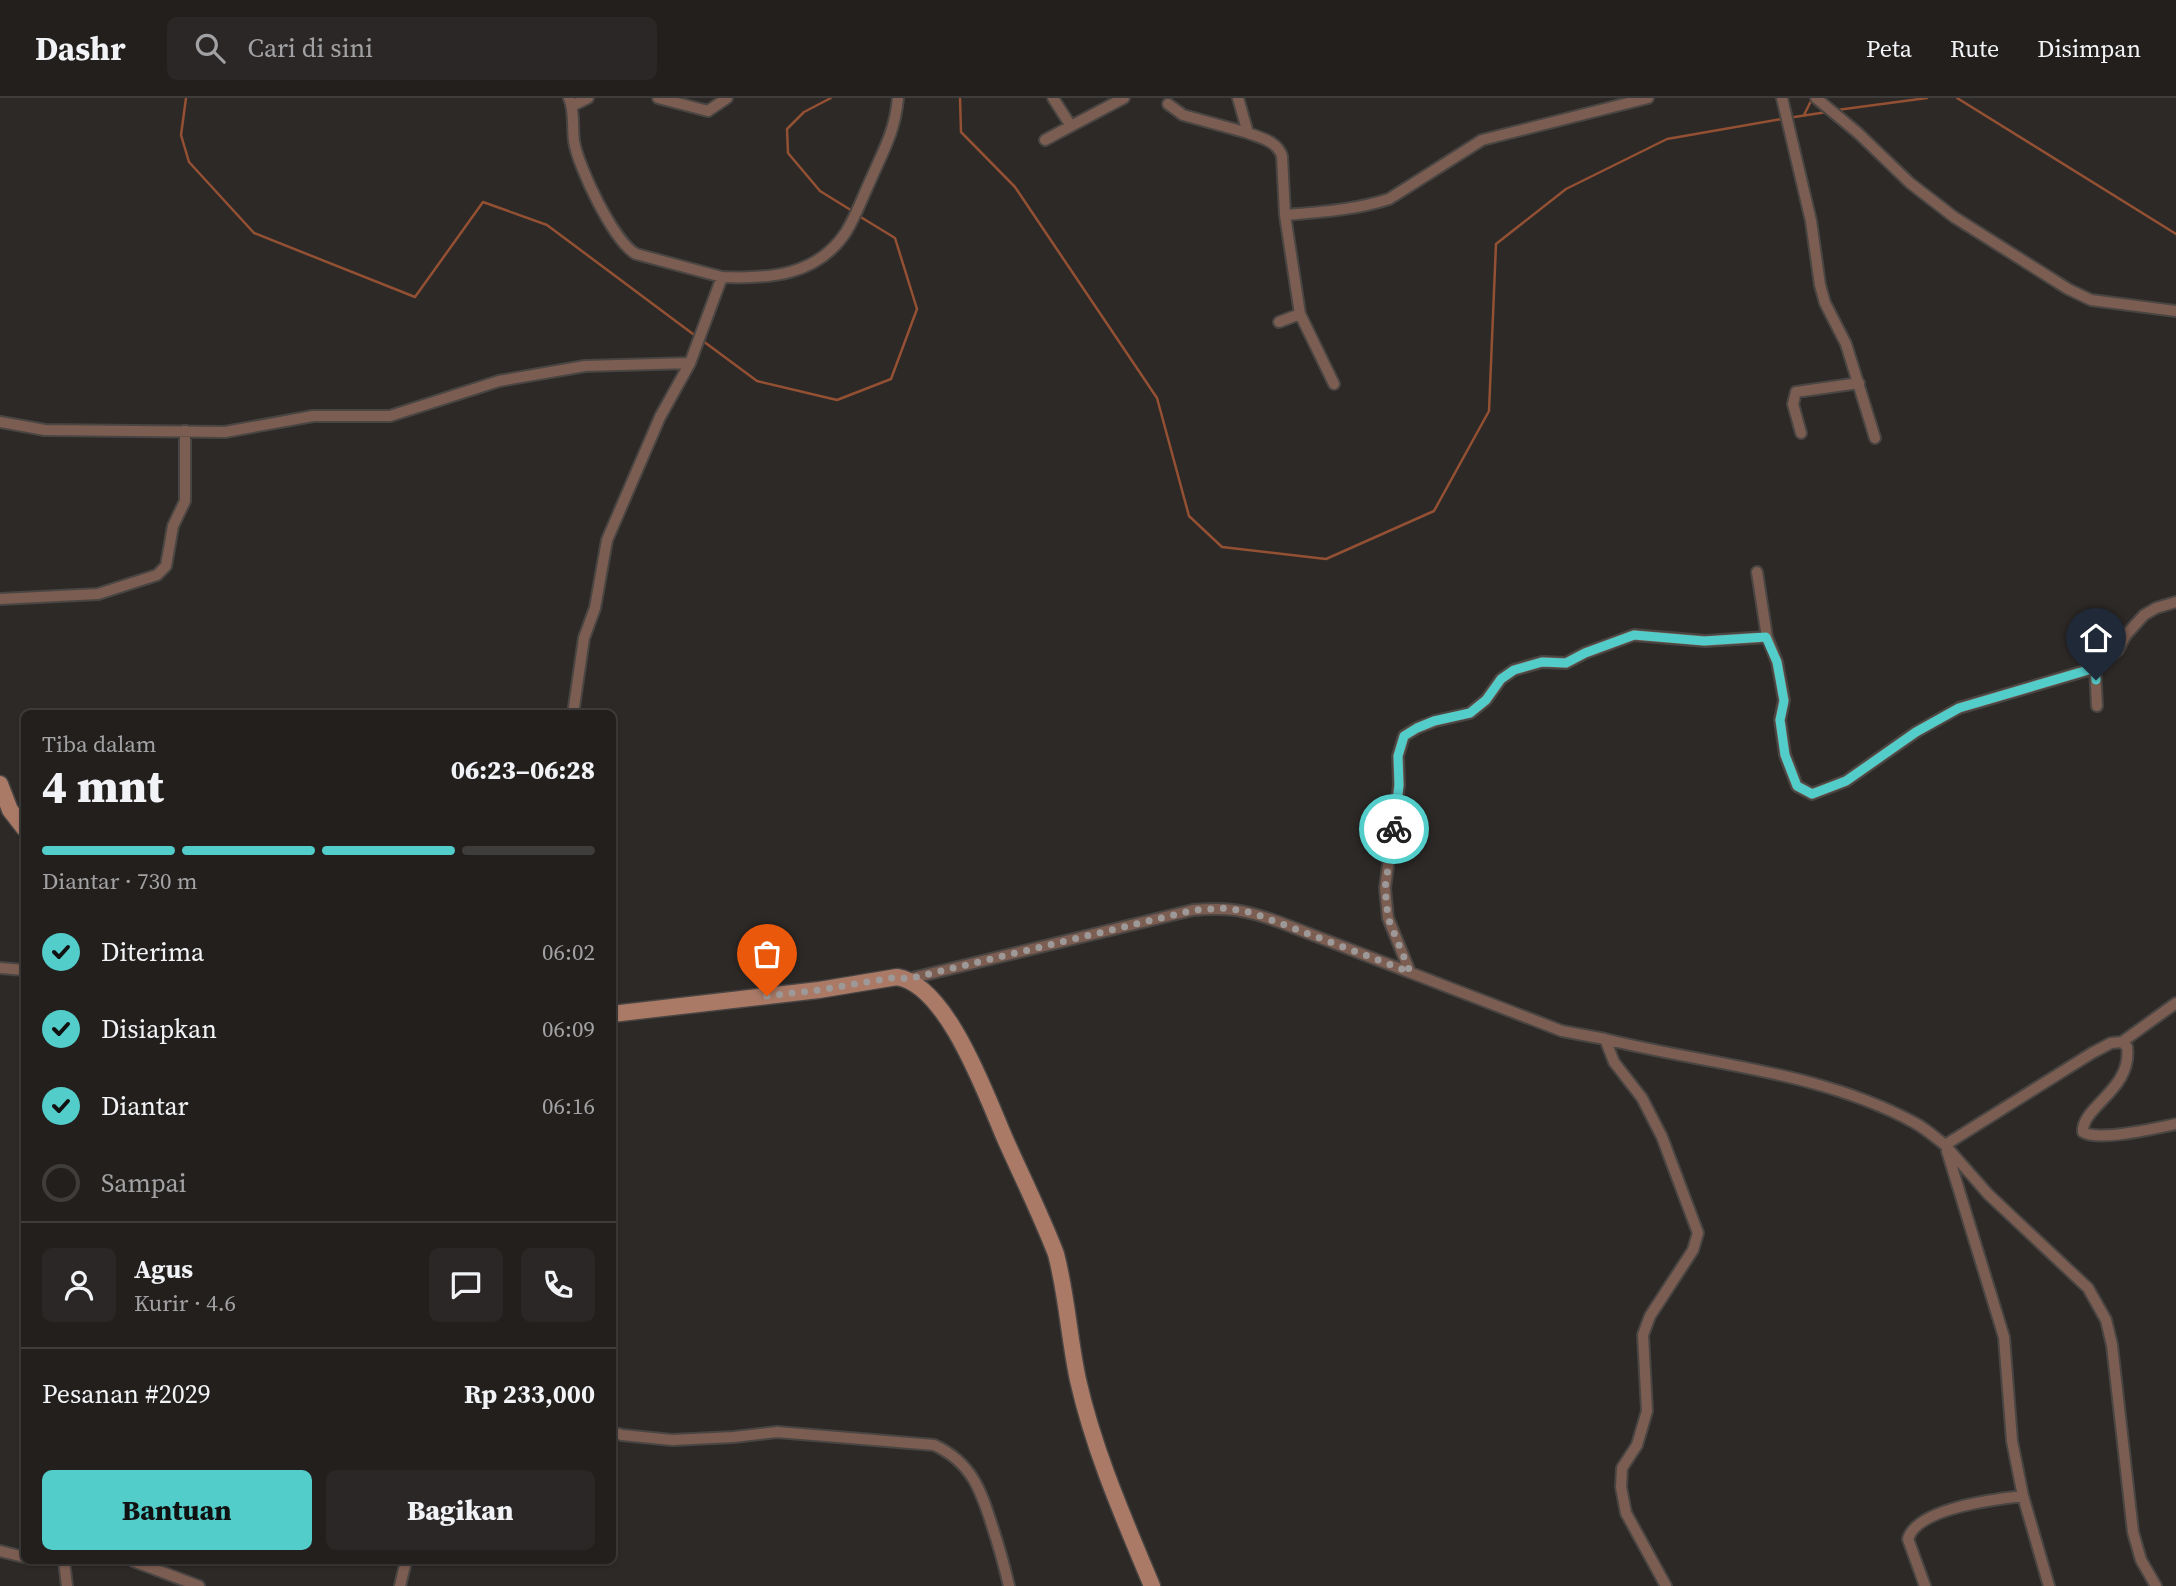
<!DOCTYPE html>
<html lang="id">
<head>
<meta charset="utf-8">
<style>
  :root { --surface:#221f1d; --page:#2a2726; --text:#f1f3f6; --muted:#a2a2a4; --line:#3f3d3b; --accent:#53cdca }
  body { margin:0; font-family:"Source Serif 4",serif; background:var(--page); color:var(--text); height:100vh; display:flex; flex-direction:column; font-size:26px; white-space:nowrap }
  * { box-sizing:border-box; margin:0 }
  p { font-size:23px; color:var(--muted) }
  .icon { flex:none; width:38px; height:38px; fill:none; stroke:currentColor; stroke-width:2; stroke-linecap:round; stroke-linejoin:round }
  .map { position:relative; flex:1; overflow:hidden }
  .drawer { position:absolute; left:21px; top:612px; width:595px; height:854px; display:flex; flex-direction:column; background:var(--surface); border-radius:10px; box-shadow:0 2px 5px #0004,0 0 0 2px var(--line) }
  .drawer>* { flex:none }
  .pin { position:absolute; display:grid; place-items:center; width:60px; height:60px; color:#fff; margin:-72px -30px; border-radius:50% 50% 50% 0; rotate:-45deg; box-shadow:0 0 7px #0007 }
  .pin .icon { rotate:45deg }
  .courier { position:absolute; display:grid; place-items:center; width:70px; height:70px; margin:-35px; border:5px solid #53cdca; border-radius:50%; background:#fff; color:#222; box-shadow:0 2px 9px #0007 }
  .head em { font-style:normal; font-weight:800 }
  .head div { display:flex; flex-direction:column-reverse }
  .head { display:flex; align-items:center; justify-content:space-between; height:119px; padding:0 21px }
  h1 { font-size:46px; font-weight:800; line-height:52px }
  .bar { display:grid; grid-template-columns:repeat(4,1fr); gap:10px 7px; align-content:center; height:84px; padding:0 21px }
  .bar i { height:9px; border-radius:5px; background:var(--line) }
  .bar .active { background:var(--accent) }
  .bar p { grid-column:span 4 }
  .line { display:flex; align-items:center; gap:18px; padding:0 21px; border-top:2px solid var(--line) }
  .line div { flex:1 }
  .round { display:grid; place-items:center; flex:none; width:74px; height:74px; border-radius:10px; background:var(--page) }
  ol { padding:0 21px; list-style:none }
  li { display:flex; align-items:center; gap:21px; height:77px }
  li p { margin-inline-start:auto }
  li .icon { padding:7px; border-radius:50%; background:var(--accent); color:#111; stroke-width:4 }
  li:last-child { color:var(--muted) }
  li i { width:38px; height:38px; border:4px solid var(--line); border-radius:50% }
  .action { display:flex; gap:14px; margin-top:auto; padding:14px 21px }
  .action a { flex:1; height:80px; border-radius:10px; background:var(--accent); color:#111; font-size:28px; font-weight:800; line-height:80px; text-align:center }
  .action a+a { background:var(--page); color:var(--text) }
  header { display:flex; align-items:center; gap:42px; box-sizing:border-box; height:98px; padding:0 35px; background:var(--surface); border-bottom:2px solid var(--line) }
  header strong { font-size:33px }
  nav { display:flex; gap:38px; margin-inline-start:auto; font-size:24px }
  .search { width:490px; height:63px; background:var(--page); display:flex; align-items:center; gap:18px; box-sizing:border-box; padding:0 24px; border-radius:10px; color:var(--muted); font-size:26px }
  .map>svg:first-child { display:block }
</style>
</head>
<body>
<header>
<strong>Dashr</strong>
<div class="search"><svg class="icon" aria-label="search" viewBox="0 0 24 24"><circle cx="10" cy="10" r="6"/><path d="M15 15l6 6"/></svg>Cari di sini</div>
<nav><a>Peta</a><a>Rute</a><a>Disimpan</a></nav>
</header>
<div class="map">
<svg width="2176" height="1488" viewBox="0 0 2176 1488">
  <rect width="100%" height="100%" fill="#2d2927"/>
  <g fill="none" stroke-linecap="round" stroke-linejoin="round">
    <!-- stream -->
    <path stroke="#935033" stroke-width="2.5" d="M 186,0 L 181,37 L 189,64 L 254,135 L 415,199 L 483,104 L 547,127 L 697,239
      M 831,0 L 804,14 L 787,31 L 788,55 L 820,93 L 854,114
      M 960,0 L 961,34 L 1015,89 L 1157,300 L 1189,418 L 1222,449 L 1326,461 L 1434,413 L 1489,313 L 1496,146 L 1566,91 L 1667,41 L 1782,21
      M 1957,0 L 2176,136
      M 1837,12 L 1927,0
      M 1804,17 L 1812,1
      M 1788,20 L 1827,14
      M 703,243 L 757,283 L 837,302 L 891,281 L 917,211 L 895,140 L 859,118"/>
    <!-- street casing -->
    <g stroke="#494543" stroke-width="14">
      <path id="street" d="M 569,0 C 575,14 572,28 574,43 C 578,69 614,144 636,156 L 722,179
        M 658,0 L 708,13 L 727,0
        M 1053,0 L 1071,28 L 1124,0
        M 1238,0 L 1248,35 C 1261,40 1277,43 1282,58 L 1285,117 C 1321,114 1355,112 1389,101 L 1482,42 L 1648,0
        M 1782,0 L 1811,123 L 1820,187 L 1825,205 L 1846,246 L 1875,340
        M 1816,0 L 1858,35 L 1910,85 L 1954,119 L 2068,191 L 2091,202 L 2176,213
        M 1168,6 L 1183,17 L 1248,35
        M 572,8 L 588,0
        M 1045,42 L 1071,28
        M 1285,117 L 1300,216 L 1334,286
        M 1279,224 L 1300,216
        M 0,324 L 45,332 L 225,334 L 313,318 L 390,318 L 499,283 L 585,268 L 690,265
        M 1801,335 L 1793,306 L 1796,294 L 1859,285
        M 1757,474 L 1767,539
        M 0,501 L 98,496 L 157,477 L 166,468 L 173,428 L 185,403 L 185,333
        M 2095,570 L 2097,608
        M 573,616 L 584,540 L 595,510 L 607,442 L 660,319 L 690,265 L 722,179 C 769,181 817,178 846,134 C 856,118 863,98 871,81 C 884,51 895,33 898,0
        M 0,870 L 24,872
        M 1410,874 L 1388,820 L 1385,790 L 1399,687 L 1398,658 L 1404,638 L 1417,630 L 1435,623 L 1470,615 L 1486,602 L 1501,581 L 1514,572 L 1542,564 L 1566,565 L 1585,555 L 1634,537 L 1705,543 L 1767,539 L 1777,564 L 1784,602 L 1780,622 L 1785,657 L 1797,688 L 1812,696 L 1846,683 L 1916,634 L 1959,610 L 2095,570 L 2118,552 L 2126,537 L 2144,517 L 2156,510 L 2176,504
        M 908,881 L 1193,812 C 1228,809 1246,812 1279,824 L 1562,933 L 1605,941
        M 2122,944 L 2176,905
        M 1945,1047 L 1988,1096 L 2088,1190 L 2106,1222 L 2112,1247 L 2133,1434 L 2141,1462 L 2156,1488
        M 1947,1053 L 2004,1239 L 2012,1343 L 2023,1398 L 2049,1488
        M 612,1334 L 622,1337 L 672,1342 L 734,1339 L 777,1334 L 934,1347 C 976,1366 983,1400 996,1440 C 1001,1456 1005,1471 1009,1488
        M 0,1453 L 24,1459
        M 64,1463 L 67,1488
        M 133,1463 L 199,1488
        M 400,1488 L 406,1463
        M 1666,1488 L 1626,1415 L 1621,1389 L 1622,1370 L 1637,1347 L 1647,1313 L 1643,1237 L 1650,1218 L 1693,1152 L 1698,1135 L 1662,1039 L 1642,1000 L 1614,964 L 1605,941 C 1708,967 1820,973 1915,1025 C 1926,1031 1936,1040 1945,1047 L 2092,955 L 2111,945 L 2122,944 L 2127,949 C 2133,991 2081,1009 2083,1034 C 2099,1044 2156,1030 2176,1026
        M 1925,1488 L 1908,1441 C 1917,1410 1996,1401 2023,1398"/>
    </g>
    <!-- secondary casing -->
    <g stroke="#494543" stroke-width="19">
      <path id="secondary" d="M 0,686 L 10,712 L 24,730
        M 612,916 L 819,892 L 897,879 C 948,887 987,1000 1006,1043 C 1023,1081 1041,1117 1056,1156 C 1067,1198 1069,1240 1078,1282 C 1094,1353 1124,1421 1152,1488"/>
    </g>
    <!-- street -->
    <use href="#street" stroke="#7c5d51" stroke-width="10"/>
    <!-- secondary -->
    <use href="#secondary" stroke="#aa7a66" stroke-width="16"/>
  </g>
  <g fill="none" stroke-linecap="round" stroke-linejoin="round">
    <!-- done -->
    <path stroke="#9d9998" stroke-width="7" stroke-dasharray="0 12.6" d="M 767,898 L 819,892 L 897,879 L 908,881 L 1194,812 L 1226,810 L 1253,815 L 1410,874 L 1388,820 L 1385,790 L 1394,731"/>
    <!-- route -->
    <path stroke="#53cdca" stroke-width="9" d="M 1394,731 L 1399,687 L 1398,658 L 1404,638 L 1417,630 L 1434,623 L 1470,615 L 1486,602 L 1501,581 L 1514,572 L 1542,564 L 1566,565 L 1585,555 L 1634,537 L 1704,543 L 1766,539 L 1777,564 L 1784,603 L 1780,622 L 1785,657 L 1797,688 L 1812,696 L 1846,683 L 1916,634 L 1959,610 L 2095,570 L 2096,582"/>
  </g>
</svg>
<div class="pin" style="left:767px;top:898px;background:#ea580c"><svg class="icon" aria-label="bag" viewBox="0 0 24 24"><path d="M5 8h14l-1 12H6zM9 8a3 3 0 0 1 6 0"/></svg></div>
<div class="pin" style="left:2096px;top:582px;background:#1f2937"><svg class="icon" aria-label="home" viewBox="0 0 24 24"><path d="M3 11l9-7 9 7M6 9v11h12V9"/></svg></div>
<div class="courier" style="left:1394px;top:731px"><svg class="icon" aria-label="bike" viewBox="0 0 24 24"><circle cx="6" cy="16" r="4"/><circle cx="18" cy="16" r="4"/><path d="M6 16l4-8h5l3 8M10 8l3 8H6M13 5h3"/></svg></div>
<section class="drawer">
<div class="head"><div><h1>4 mnt</h1><p>Tiba dalam</p></div><em>06:23–06:28</em></div>
<div class="bar"><i class="active"></i><i class="active"></i><i class="active"></i><i></i><p>Diantar · 730 m</p></div>
<ol>
<li><svg class="icon" aria-label="check" viewBox="0 0 24 24"><path d="M5 12l5 5 9-10"/></svg>Diterima<p>06:02</p></li>
<li><svg class="icon" aria-label="check" viewBox="0 0 24 24"><path d="M5 12l5 5 9-10"/></svg>Disiapkan<p>06:09</p></li>
<li><svg class="icon" aria-label="check" viewBox="0 0 24 24"><path d="M5 12l5 5 9-10"/></svg>Diantar<p>06:16</p></li>
<li><i></i>Sampai</li>
</ol>
<div class="line" style="height:126px"><a class="round"><svg class="icon" aria-label="person" viewBox="0 0 24 24"><circle cx="12" cy="8" r="4"/><path d="M4 21q1-7 8-7t8 7"/></svg></a><div><b>Agus</b><p>Kurir · 4.6</p></div><a class="round"><svg class="icon" aria-label="chat" viewBox="0 0 24 24"><path d="M4 5h16v11H9l-5 4z"/></svg></a><a class="round"><svg class="icon" aria-label="phone" viewBox="0 0 24 24"><path d="M5 4h4l2 5-3 2q2 4 5 5l2-3 5 2v4C11 20 4 13 5 4z"/></svg></a></div>
<div class="line" style="height:91px"><div>Pesanan #2029</div><b>Rp 233,000</b></div>
<div class="action"><a>Bantuan</a><a>Bagikan</a></div>
</section>
</div>
</body>
</html>
